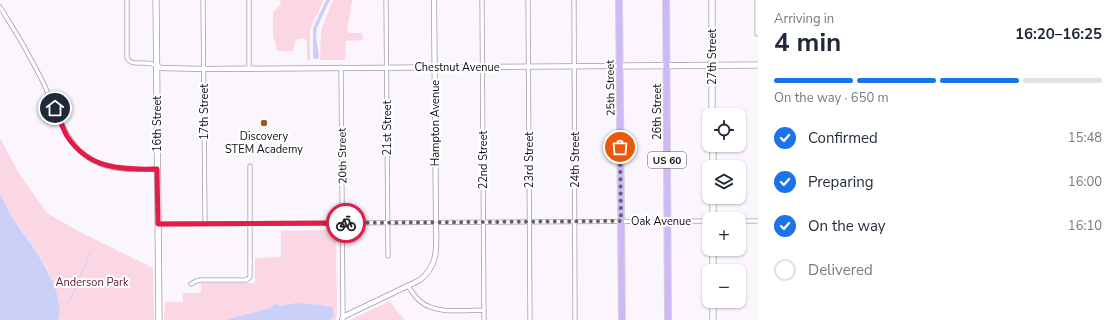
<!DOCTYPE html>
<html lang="en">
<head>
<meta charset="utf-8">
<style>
  :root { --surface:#fff; --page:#f6f6f7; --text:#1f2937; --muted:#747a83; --line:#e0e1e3; --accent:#1a73e8 }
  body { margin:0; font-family:"Nunito Sans",sans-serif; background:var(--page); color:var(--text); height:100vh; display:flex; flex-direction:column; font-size:15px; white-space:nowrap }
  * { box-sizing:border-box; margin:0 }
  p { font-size:13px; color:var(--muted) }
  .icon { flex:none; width:22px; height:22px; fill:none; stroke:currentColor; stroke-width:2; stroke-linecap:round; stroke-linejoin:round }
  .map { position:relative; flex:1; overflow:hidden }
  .panel { display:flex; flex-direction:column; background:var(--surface); width:360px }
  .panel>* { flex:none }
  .fabs { position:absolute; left:702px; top:108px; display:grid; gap:8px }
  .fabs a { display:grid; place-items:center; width:44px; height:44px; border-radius:8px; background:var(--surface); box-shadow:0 1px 3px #0004; font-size:20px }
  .pin { position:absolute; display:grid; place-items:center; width:34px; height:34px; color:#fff; margin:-17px; border:2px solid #fff; border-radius:50%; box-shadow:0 1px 4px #0007 }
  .courier { position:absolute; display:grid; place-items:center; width:40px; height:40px; margin:-20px; border:3px solid #e11d48; border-radius:50%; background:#fff; color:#222; box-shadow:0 1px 5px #0007 }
  .summary em { font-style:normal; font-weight:700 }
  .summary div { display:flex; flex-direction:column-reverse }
  .summary { display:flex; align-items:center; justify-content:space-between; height:68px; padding:0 16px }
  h1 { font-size:26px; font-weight:700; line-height:30px }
  .bar { display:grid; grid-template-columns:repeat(4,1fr); gap:6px 4px; align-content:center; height:48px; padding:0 16px }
  .bar i { height:5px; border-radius:3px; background:var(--line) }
  .bar .selected { background:var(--accent) }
  .bar p { grid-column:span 4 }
  ol { padding:0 16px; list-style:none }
  li { display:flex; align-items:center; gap:12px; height:44px }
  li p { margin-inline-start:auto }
  li .icon { padding:4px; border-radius:50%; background:var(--accent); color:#fff; stroke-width:4 }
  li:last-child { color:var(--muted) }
  li i { width:22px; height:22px; border:2px solid var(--line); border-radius:50% }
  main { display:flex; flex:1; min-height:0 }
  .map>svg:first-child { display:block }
</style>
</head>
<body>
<main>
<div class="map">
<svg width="758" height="320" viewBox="0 0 758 320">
  <rect width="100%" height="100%" fill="#fbf6fd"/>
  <!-- green -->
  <path fill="#fbd7e3" d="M 282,0 L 324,0 L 312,25 L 310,33 L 310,60 L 307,60 L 307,41 C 304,37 301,38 296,40 L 294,45 L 293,51 L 278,51 L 276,49 L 276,44 L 273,37 L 273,12 L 281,4 L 279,2 Z
    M 333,0 L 352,0 L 347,31 L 349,33 L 362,33 L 363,40 L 346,41 L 345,60 L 320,60 L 321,30 Z
    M 0,138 L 18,172 L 47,213 L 78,231 L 153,268 L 154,320 L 58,320 L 56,294 L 52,280 L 46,266 L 10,213 L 0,194 Z
    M 336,230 L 337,315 L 335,320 L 330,320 L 333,315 L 295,303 L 281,306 L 273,305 L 270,308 L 224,320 L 164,320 L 165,302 L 183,302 L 183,293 L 201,293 L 201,283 L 255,283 L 255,258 L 281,257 L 281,231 Z
    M 390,301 L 396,310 L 405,320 L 350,320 Z"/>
  <!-- water -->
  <path fill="#cbd0f9" d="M 326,0 L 330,0 L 317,28 L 316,35 L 319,57 L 317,59 L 314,59 L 313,57 L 313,28 Z
    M 0,194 C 5,203 9,212 15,221 C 32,247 51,268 58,299 C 59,306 61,313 58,320 L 0,320 Z
    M 295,303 L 321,305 L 333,308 L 333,316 L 330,320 L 224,320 L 270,308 L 273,305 L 277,304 L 281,306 Z"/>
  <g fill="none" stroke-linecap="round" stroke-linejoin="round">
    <!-- stream -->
    <path stroke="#cbd0f9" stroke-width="1" d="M 69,302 L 91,251"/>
    <!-- minor casing -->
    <g stroke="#a29da4" stroke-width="5">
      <path id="minor" d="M 127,0 L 127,58 C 132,68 148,59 156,66
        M 203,0 L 205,223
        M 249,0 L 249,68
        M 386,0 L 388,256
        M 482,0 L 484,320
        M 528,0 L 530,320
        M 574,0 L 575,320
        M 0,7 C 9,22 20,38 28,54 C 36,68 44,83 50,98 C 61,121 68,146 92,160 C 111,171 136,170 157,169
        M 341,67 L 343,317
        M 739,221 L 758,221
        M 158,224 L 709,221
        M 191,284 L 196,281 L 200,280 L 246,280 L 250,277 L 250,166
        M 408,286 C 412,292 415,297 420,301 C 436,315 464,310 484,310"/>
    </g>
    <!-- tertiary casing -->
    <g stroke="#a29da4" stroke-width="6">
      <path id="tertiary" d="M 156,66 L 162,68 L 204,69 L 620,66
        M 342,320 L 343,317 L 349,314 L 420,280 C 440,264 436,245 436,223 L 434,0"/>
    </g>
    <!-- secondary casing -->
    <g stroke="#a29da4" stroke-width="7">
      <path id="secondary" d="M 156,0 L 159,320
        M 712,0 L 712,115
        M 758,0 L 758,33
        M 620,66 L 758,65
        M 713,145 L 713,167
        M 713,197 L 713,219
        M 713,249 L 713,271
        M 713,301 L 713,320"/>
    </g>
    <!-- primary casing -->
    <g stroke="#d4d4d4" stroke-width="8">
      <path id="primary" d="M 619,0 L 622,320
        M 666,0 L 668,320"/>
    </g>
    <!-- minor -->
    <use href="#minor" stroke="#fff" stroke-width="3.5"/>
    <!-- tertiary -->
    <use href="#tertiary" stroke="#fff" stroke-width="4.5"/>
    <!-- secondary -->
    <use href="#secondary" stroke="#fff" stroke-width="5.5"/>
    <!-- primary -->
    <use href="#primary" stroke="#cfb8f7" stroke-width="6"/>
  </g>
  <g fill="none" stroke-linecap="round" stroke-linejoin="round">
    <!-- done -->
    <path stroke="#636064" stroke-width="4" stroke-dasharray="0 7.2" d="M 346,223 L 621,221 L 620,147"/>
    <!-- route -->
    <path stroke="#e11d48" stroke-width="5" d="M 55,108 C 59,117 62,127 67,136 C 88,169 122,170 157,169 L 158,224 L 346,223"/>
  </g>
  <!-- markers -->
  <circle fill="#995726" stroke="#fff" stroke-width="1.5" cx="264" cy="123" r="4"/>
  <g text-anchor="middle" stroke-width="4" stroke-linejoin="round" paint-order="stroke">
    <!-- shield labels -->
    <rect fill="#fff" stroke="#585759" stroke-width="1" x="648" y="152" width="38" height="16" rx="3"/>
    <g font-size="10" font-weight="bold" fill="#110f12">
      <text x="667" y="164">US 60</text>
    </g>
    <!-- street labels -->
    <g font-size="11" fill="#110f12" stroke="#fff">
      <text transform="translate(712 57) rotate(-90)" y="4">27th Street</text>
      <text x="457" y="71">Chestnut Avenue</text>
      <text transform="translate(610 88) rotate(-91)" y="4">25th Street</text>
      <text transform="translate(204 112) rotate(-90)" y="4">17th Street</text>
      <text transform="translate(657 112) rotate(-90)" y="4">26th Street</text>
      <text transform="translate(435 123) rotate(-90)" y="4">Hampton Avenue</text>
      <text transform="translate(157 124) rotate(-90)" y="4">16th Street</text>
      <text transform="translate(387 128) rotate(-90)" y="4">21st Street</text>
      <text transform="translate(342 156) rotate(-91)" y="4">20th Street</text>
      <text transform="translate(483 160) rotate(-90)" y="4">22nd Street</text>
      <text transform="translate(529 160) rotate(-90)" y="4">23rd Street</text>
      <text transform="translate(575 160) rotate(-90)" y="4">24th Street</text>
      <text x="661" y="225">Oak Avenue</text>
    </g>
    <!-- poi labels -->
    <g font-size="11" fill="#110f12" stroke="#fff">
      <text x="264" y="140">Discovery<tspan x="264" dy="13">STEM Academy</tspan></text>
    </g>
    <!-- park labels -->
    <g font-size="11" fill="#63203d" stroke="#fff">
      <text x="92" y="286">Anderson Park</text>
    </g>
  </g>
</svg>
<div class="fabs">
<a><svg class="icon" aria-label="locate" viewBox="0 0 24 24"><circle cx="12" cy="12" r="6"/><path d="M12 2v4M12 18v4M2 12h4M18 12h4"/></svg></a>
<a><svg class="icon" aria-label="layers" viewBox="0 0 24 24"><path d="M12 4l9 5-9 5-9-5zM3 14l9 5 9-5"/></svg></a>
<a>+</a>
<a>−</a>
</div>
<div class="pin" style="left:620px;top:147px;background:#ea580c"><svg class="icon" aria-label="bag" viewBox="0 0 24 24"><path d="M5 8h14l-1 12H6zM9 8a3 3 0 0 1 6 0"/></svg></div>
<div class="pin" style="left:55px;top:108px;background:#1f2937"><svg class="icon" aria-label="home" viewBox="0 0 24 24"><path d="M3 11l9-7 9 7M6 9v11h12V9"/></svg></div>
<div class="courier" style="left:346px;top:223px"><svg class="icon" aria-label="bike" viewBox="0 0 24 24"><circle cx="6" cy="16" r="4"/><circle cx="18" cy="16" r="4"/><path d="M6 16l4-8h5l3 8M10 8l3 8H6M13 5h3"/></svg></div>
</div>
<section class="panel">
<div class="summary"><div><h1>4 min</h1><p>Arriving in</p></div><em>16:20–16:25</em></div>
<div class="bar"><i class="selected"></i><i class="selected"></i><i class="selected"></i><i></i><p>On the way · 650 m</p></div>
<ol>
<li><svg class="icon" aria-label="check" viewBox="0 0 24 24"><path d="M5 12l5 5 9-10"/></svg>Confirmed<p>15:48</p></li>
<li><svg class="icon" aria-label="check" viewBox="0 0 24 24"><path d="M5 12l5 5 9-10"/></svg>Preparing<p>16:00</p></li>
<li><svg class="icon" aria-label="check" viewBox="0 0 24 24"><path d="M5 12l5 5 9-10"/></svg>On the way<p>16:10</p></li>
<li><i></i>Delivered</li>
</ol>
</section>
</main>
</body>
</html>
